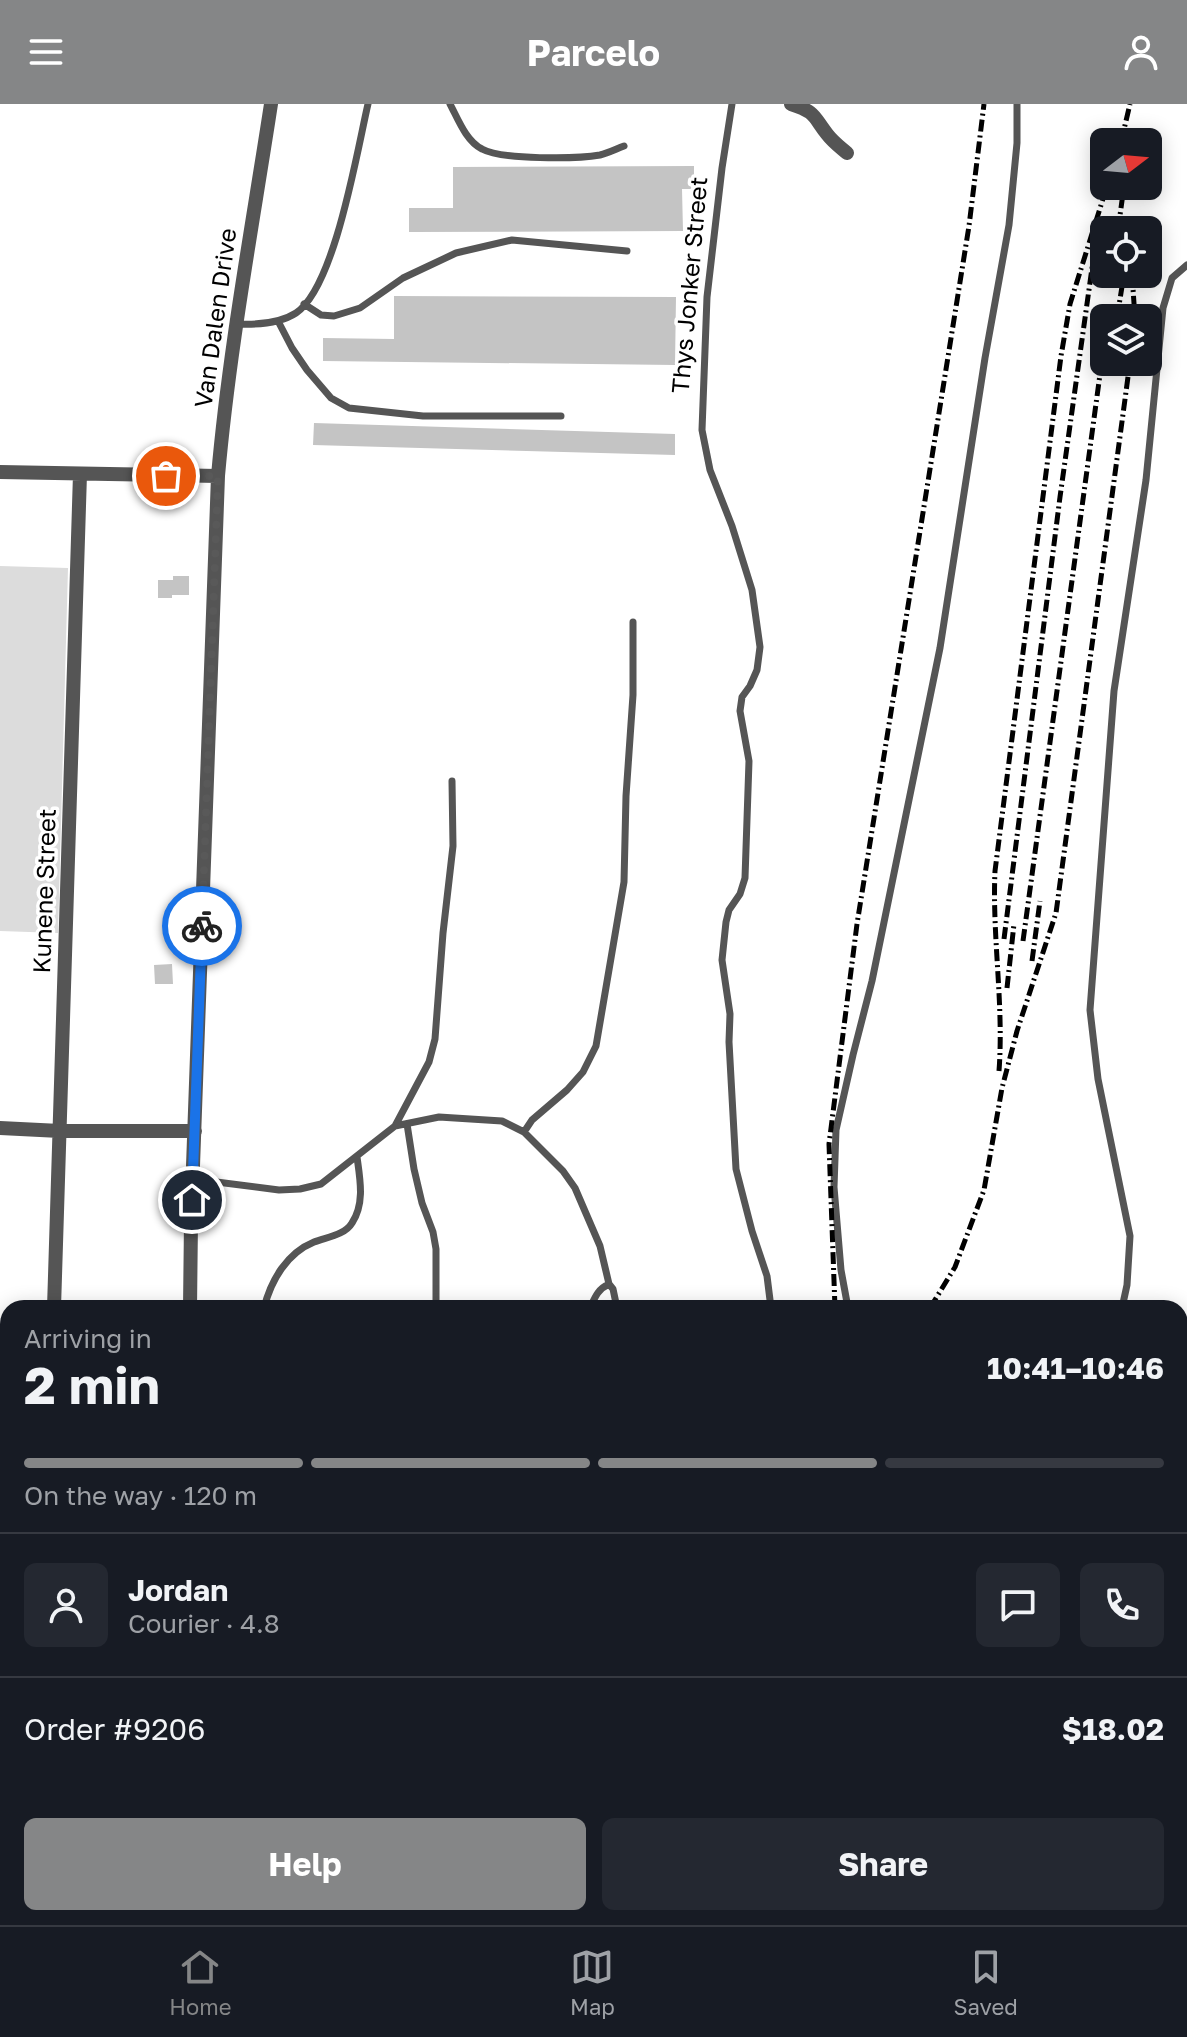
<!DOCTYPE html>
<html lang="en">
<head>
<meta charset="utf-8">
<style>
  :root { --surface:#171b24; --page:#242831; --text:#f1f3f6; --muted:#9ea1a6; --line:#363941; --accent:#858687 }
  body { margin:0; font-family:"Golos Text",sans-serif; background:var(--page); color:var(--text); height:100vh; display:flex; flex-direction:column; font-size:30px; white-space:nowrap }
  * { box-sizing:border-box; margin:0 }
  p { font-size:26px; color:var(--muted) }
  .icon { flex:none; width:44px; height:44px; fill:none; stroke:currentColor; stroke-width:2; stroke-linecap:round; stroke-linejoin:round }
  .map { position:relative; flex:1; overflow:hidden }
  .details { position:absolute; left:0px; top:1196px; width:1188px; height:626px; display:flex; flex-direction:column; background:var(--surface); border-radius:24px 24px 0 0; box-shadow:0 4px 20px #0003 }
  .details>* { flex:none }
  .needle { width:52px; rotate:74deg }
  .buttons { position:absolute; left:1090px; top:24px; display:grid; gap:16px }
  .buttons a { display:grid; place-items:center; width:72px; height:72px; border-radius:12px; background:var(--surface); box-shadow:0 4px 20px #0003; font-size:40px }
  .pin { position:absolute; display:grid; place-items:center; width:68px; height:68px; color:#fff; margin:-34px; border:4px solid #fff; border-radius:50%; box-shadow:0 2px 8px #0007 }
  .courier { position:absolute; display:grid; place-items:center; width:80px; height:80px; margin:-40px; border:6px solid #1a73e8; border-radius:50%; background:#fff; color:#222; box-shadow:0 2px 10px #0007 }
  .head em { font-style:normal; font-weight:700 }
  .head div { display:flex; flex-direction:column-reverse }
  .head { display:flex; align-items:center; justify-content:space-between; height:136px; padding:0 24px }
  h1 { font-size:52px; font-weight:700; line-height:60px }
  .bar { display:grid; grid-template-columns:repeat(4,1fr); gap:12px 8px; align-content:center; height:96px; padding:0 24px }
  .bar i { height:10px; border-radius:6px; background:var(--line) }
  .bar .active { background:var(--accent) }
  .bar p { grid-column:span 4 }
  .line { display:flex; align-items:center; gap:20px; padding:0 24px; border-top:2px solid var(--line) }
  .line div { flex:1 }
  .round { display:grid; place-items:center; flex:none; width:84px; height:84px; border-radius:12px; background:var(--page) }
  .button { display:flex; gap:16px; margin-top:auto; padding:16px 24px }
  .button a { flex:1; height:92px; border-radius:12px; background:var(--accent); color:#fff; font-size:32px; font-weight:700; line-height:92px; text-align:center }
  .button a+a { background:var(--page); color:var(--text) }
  header { display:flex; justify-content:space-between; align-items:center; height:104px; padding:0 24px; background:var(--accent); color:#fff; font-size:36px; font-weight:700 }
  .menu { display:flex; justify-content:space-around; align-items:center; height:112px; border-top:2px solid var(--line); background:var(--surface); font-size:22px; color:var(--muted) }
  .menu a { display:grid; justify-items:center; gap:4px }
  .menu .active { color:var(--accent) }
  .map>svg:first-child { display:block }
</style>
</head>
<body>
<header><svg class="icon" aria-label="menu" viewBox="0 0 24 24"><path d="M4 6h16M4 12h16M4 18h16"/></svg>Parcelo<svg class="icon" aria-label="person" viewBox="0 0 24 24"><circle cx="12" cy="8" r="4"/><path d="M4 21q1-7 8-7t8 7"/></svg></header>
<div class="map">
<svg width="1187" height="1821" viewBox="0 0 1187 1821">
  <rect width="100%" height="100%" fill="#fff"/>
  <!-- green -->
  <path fill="#dcdcdc" d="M 0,462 L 68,464 L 58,829 L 0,827 Z"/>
  <!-- building -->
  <path fill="#c4c4c4" d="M 694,62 L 694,85 L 682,85 L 683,127 L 409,128 L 409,104 L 453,104 L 453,63 Z
    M 394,192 L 676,193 L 675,261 L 323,257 L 323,234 L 394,235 Z
    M 314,319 L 675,330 L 675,351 L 313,341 Z
    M 173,472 L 189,472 L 189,491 L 172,491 L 172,494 L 158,494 L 158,476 L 173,476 Z
    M 172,860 L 173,880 L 155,880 L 154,861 Z"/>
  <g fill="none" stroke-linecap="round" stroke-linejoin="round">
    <!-- lane -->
    <path stroke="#555" stroke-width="7" d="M 450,0 C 458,15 466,37 482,45 C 502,56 577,55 600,51 C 608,49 616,45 624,42
      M 732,0 L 722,64 L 707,193 L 702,326 L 710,366 L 732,422 L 752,486 L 760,543 L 757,566 L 750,582 L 742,593 L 740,607 L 749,657 L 745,774 L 740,790 L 729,806 L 726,818 L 722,856 L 730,910 L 729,938 L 736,1065 L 752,1127 L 767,1172 L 771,1204
      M 304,200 L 321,211 L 334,212 L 360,204 L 403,174 L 456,149 L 512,136 L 627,147
      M 278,217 L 292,244 L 307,266 L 331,294 L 349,304 L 423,312 L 561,312
      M 236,220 C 256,221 279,220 296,209 C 335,183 357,47 368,0
      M 407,1020 L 414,1065 L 422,1099 L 433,1128 L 436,1145 L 436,1204
      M 395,1022 L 429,958 L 435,935 L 443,829 L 453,742 L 452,677
      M 524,1028 L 532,1016 L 567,986 L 583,968 L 596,942 L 624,778 L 626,692 L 633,591 L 633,518
      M 193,1075 L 279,1086 L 300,1085 L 321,1080 L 395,1022 L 439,1013 L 502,1017 L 524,1028 L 563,1067 L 575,1084 L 600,1142 L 609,1180 L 613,1185 L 617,1204
      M 264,1204 C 271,1176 287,1149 314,1138 C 327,1133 345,1131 352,1119 C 365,1099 360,1075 357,1053
      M 590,1204 C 595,1193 598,1185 609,1180
      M 848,1204 L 841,1166 L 834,1083 L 836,1026 L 853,951 L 872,877 L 940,544 L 985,254 L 1009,121 L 1017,39 L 1017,0
      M 1122,1204 L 1127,1181 L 1130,1132 L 1098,975 L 1090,906 L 1114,587 L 1146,376 L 1163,204 L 1172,174 L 1187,161
      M 655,1821 L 656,1814
      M 746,1821 L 746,1814"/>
    <!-- street -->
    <path stroke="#555" stroke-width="14" d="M 791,0 C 816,8 813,12 827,30 C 833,38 840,43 847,49
      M 0,368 L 218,372
      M 0,1024 L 60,1027 L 195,1027
      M 54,1204 L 80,370
      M 190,1204 L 191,1117 L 218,372 C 229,247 252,124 271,0
      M 0,1394 L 8,1394
      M 1180,1484 L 1187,1486
      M 0,1522 L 8,1522
      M 1180,1586 L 1187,1592
      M 0,1648 L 8,1648
      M 0,1774 L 8,1775
      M 950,1814 L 950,1821
      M 179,1821 L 179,1814
      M 424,1821 L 425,1814
      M 512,1821 L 513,1814
      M 587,1821 L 587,1814"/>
    <!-- rail -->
    <path stroke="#000" stroke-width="5" stroke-dasharray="12 4 2 4" stroke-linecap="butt" d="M 1121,38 L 1130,0
      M 1118,126 L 1124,82
      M 1132,170 L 1135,214
      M 1117,214 L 1124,170
      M 1004,835 L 1060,393 L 1093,157
      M 1023,837 L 1104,241
      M 1032,857 L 1040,797
      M 1007,884 L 1014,820
      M 999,967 C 1004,900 992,833 995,767 L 1061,252 L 1070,200 L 1107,82
      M 835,1204 L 829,1040 L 857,820 L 969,122 L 984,0
      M 930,1204 L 955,1163 L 984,1086 L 1002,984 L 1017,927 L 1056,809 L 1130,258
      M 853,1814 L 854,1821"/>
  </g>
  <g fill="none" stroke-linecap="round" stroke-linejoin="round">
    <!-- done -->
    <path stroke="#595959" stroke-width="8" stroke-dasharray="0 14.4" d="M 166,372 L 218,372 L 202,822"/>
    <!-- route -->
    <path stroke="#1a73e8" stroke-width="10" d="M 192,1096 L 202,822"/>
  </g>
  <g text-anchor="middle" stroke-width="7" stroke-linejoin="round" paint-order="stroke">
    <!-- street labels -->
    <g font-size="24" fill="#000" stroke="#fff">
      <text transform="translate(690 181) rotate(-85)" y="8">Thys Jonker Street</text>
      <text transform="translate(216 214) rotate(-82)" y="8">Van Dalen Drive</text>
      <text transform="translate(45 787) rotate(-88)" y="8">Kunene Street</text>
    </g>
  </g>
</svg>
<div class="buttons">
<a><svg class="needle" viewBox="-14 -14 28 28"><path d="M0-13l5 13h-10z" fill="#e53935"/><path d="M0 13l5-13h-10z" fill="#9ea1a6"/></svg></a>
<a><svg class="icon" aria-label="locate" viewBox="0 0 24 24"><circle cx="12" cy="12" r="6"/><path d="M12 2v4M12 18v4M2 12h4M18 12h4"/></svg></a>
<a><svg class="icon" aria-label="layers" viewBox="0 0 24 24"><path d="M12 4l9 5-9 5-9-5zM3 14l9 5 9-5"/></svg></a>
</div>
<div class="pin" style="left:166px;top:372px;background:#ea580c"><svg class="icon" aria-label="bag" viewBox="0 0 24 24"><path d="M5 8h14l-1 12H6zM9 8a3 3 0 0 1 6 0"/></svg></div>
<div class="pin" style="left:192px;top:1096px;background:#1f2937"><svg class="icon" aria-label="home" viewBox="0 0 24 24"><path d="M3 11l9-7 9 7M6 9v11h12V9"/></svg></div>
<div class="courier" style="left:202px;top:822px"><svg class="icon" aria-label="bike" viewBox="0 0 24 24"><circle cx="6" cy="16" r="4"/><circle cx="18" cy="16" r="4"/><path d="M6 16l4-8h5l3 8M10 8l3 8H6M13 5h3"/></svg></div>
<section class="details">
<div class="head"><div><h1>2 min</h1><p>Arriving in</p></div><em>10:41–10:46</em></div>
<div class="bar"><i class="active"></i><i class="active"></i><i class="active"></i><i></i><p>On the way · 120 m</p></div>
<div class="line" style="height:144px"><a class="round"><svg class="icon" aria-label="person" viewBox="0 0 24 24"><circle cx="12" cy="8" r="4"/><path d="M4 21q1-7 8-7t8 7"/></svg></a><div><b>Jordan</b><p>Courier · 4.8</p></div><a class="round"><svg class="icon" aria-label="chat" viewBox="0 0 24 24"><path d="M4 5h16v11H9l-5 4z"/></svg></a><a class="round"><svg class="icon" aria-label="phone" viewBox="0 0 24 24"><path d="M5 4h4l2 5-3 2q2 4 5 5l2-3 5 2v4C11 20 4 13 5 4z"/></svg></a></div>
<div class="line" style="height:104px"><div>Order #9206</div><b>$18.02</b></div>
<div class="button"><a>Help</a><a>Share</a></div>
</section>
</div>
<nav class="menu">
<a class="active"><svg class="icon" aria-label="home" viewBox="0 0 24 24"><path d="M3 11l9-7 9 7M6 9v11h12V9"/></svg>Home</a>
<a><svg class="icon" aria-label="map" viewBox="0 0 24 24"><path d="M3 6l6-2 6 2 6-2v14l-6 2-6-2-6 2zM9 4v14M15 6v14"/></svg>Map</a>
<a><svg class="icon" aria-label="saved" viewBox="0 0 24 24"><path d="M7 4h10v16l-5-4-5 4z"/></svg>Saved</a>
</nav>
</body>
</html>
